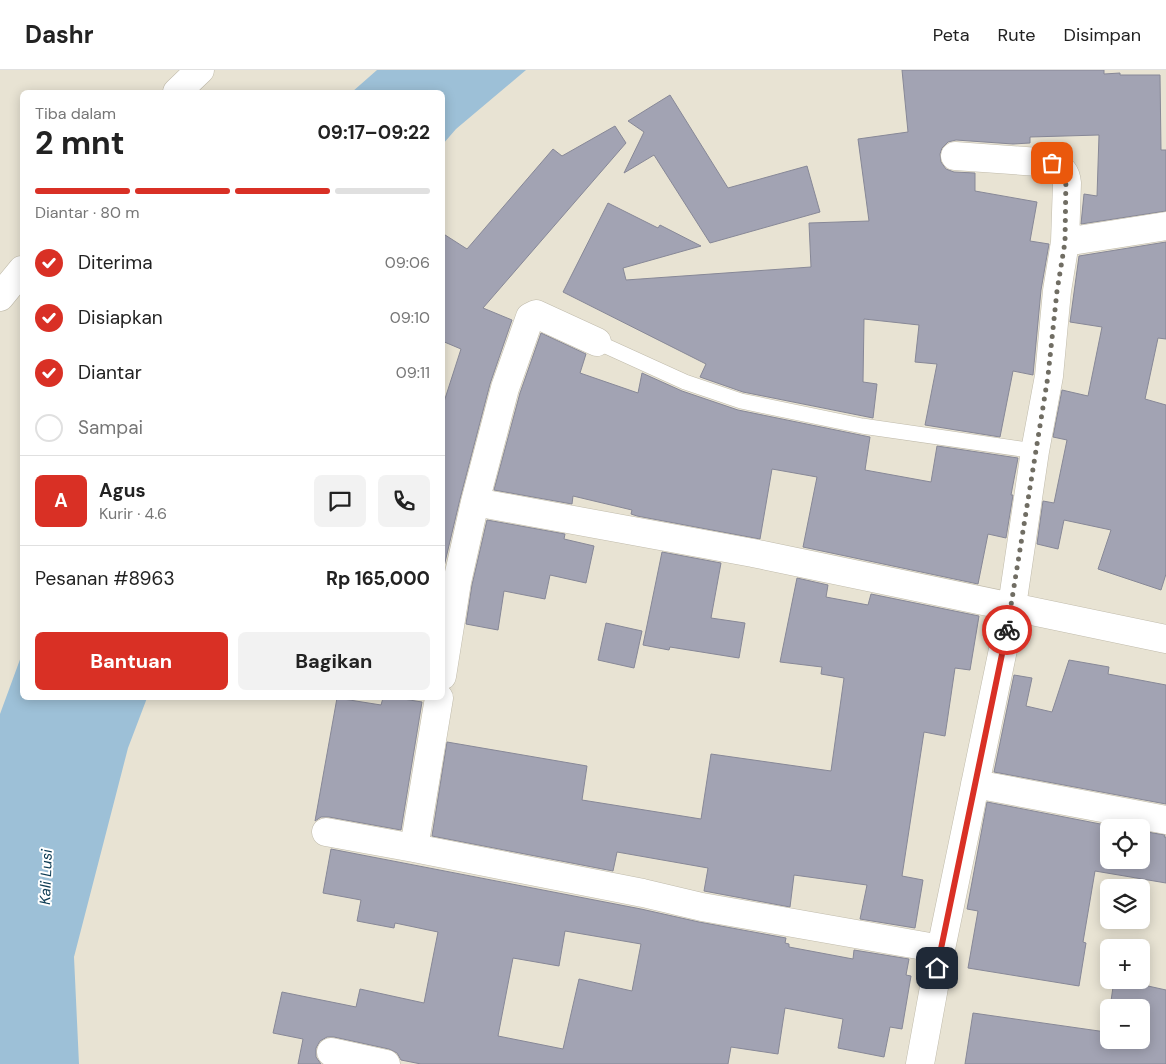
<!DOCTYPE html>
<html lang="id">
<head>
<meta charset="utf-8">
<style>
  :root { --surface:#fff; --page:#f2f2f2; --text:#222; --muted:#767676; --line:#e0e0e0; --accent:#d93025 }
  body { margin:0; font-family:"DM Sans",sans-serif; background:var(--page); color:var(--text); height:100vh; display:flex; flex-direction:column; font-size:19px; white-space:nowrap }
  * { box-sizing:border-box; margin:0 }
  p { font-size:16px; color:var(--muted) }
  .icon { flex:none; width:28px; height:28px; fill:none; stroke:currentColor; stroke-width:2; stroke-linecap:round; stroke-linejoin:round }
  .map { position:relative; flex:1; overflow:hidden }
  .drawer { position:absolute; left:20px; top:20px; width:425px; height:610px; display:flex; flex-direction:column; background:var(--surface); border-radius:8px; box-shadow:0 2px 12px #0003 }
  .drawer>* { flex:none }
  .fabs { position:absolute; left:1100px; top:749px; display:grid; gap:10px }
  .fabs a { display:grid; place-items:center; width:50px; height:50px; border-radius:8px; background:var(--surface); box-shadow:0 2px 12px #0003; font-size:25px }
  .pin { position:absolute; display:grid; place-items:center; width:42px; height:42px; color:#fff; margin:-21px; border-radius:10px; box-shadow:0 2px 8px #0006 }
  .courier { position:absolute; display:grid; place-items:center; width:50px; height:50px; margin:-25px; border:4px solid #d93025; border-radius:50%; background:#fff; color:#222; box-shadow:0 1px 6px #0007 }
  .overview em { font-style:normal; font-weight:700 }
  .overview div { display:flex; flex-direction:column-reverse }
  .overview { display:flex; align-items:center; justify-content:space-between; height:85px; padding:0 15px }
  h1 { font-size:32px; font-weight:700; line-height:38px }
  .bar { display:grid; grid-template-columns:repeat(4,1fr); gap:8px 5px; align-content:center; height:60px; padding:0 15px }
  .bar i { height:6px; border-radius:4px; background:var(--line) }
  .bar .selected { background:var(--accent) }
  .bar p { grid-column:span 4 }
  .line { display:flex; align-items:center; gap:12px; padding:0 15px; border-top:1px solid var(--line) }
  .line div { flex:1 }
  .round { display:grid; place-items:center; flex:none; width:52px; height:52px; border-radius:8px; background:var(--page) }
  ol { padding:0 15px; list-style:none }
  li { display:flex; align-items:center; gap:15px; height:55px }
  li p { margin-inline-start:auto }
  li .icon { padding:5px; border-radius:50%; background:var(--accent); color:#fff; stroke-width:4 }
  li:last-child { color:var(--muted) }
  li i { width:28px; height:28px; border:2px solid var(--line); border-radius:50% }
  .cta { display:flex; gap:10px; margin-top:auto; padding:10px 15px }
  .cta a { flex:1; height:58px; border-radius:8px; background:var(--accent); color:#fff; font-size:20px; font-weight:700; line-height:58px; text-align:center }
  .cta a+a { background:var(--page); color:var(--text) }
  header { display:flex; align-items:center; gap:30px; box-sizing:border-box; height:70px; padding:0 25px; background:var(--surface); border-bottom:1px solid var(--line) }
  header strong { font-size:24px }
  nav { display:flex; gap:28px; margin-inline-start:auto; font-size:18px }
  .map>svg:first-child { display:block }
</style>
</head>
<body>
<header>
<strong>Dashr</strong>
<nav><a>Peta</a><a>Rute</a><a>Disimpan</a></nav>
</header>
<div class="map">
<svg width="1166" height="994" viewBox="0 0 1166 994">
  <rect width="100%" height="100%" fill="#e8e3d3"/>
  <!-- water -->
  <path fill="#9dc0d7" d="M 377,0 L 526,0 L 456,59 L 443,74 L 442,22 L 352,22 Z
    M 22,584 L 22,628 L 147,628 L 128,678 L 74,887 L 79,994 L 0,994 L 0,644 Z"/>
  <!-- building -->
  <path fill="#a2a3b3" stroke="#878897" fill-rule="evenodd" d="M 902,0 L 1104,0 L 1104,4 L 1120,3 L 1120,5 L 1160,5 L 1161,80 L 1166,80 L 1166,141 L 1081,154 L 1084,124 L 1097,126 L 1099,65 L 1030,67 L 1030,73 L 1013,74 L 956,70 L 948,72 L 942,78 L 940,84 L 941,92 L 946,99 L 954,102 L 975,103 L 975,121 L 1037,132 L 1030,171 L 1049,174 L 1041,220 L 1033,305 L 1013,301 L 1000,367 L 925,355 L 937,294 L 915,292 L 919,255 L 864,249 L 863,312 L 877,314 L 873,348 L 743,322 L 700,307 L 706,294 L 563,222 L 608,133 L 658,158 L 660,155 L 701,176 L 623,198 L 626,210 L 811,197 L 809,153 L 869,151 L 858,69 L 908,62 Z
    M 670,25 L 728,118 L 807,96 L 820,142 L 710,173 L 654,85 L 624,103 L 644,62 L 628,51 Z
    M 615,56 L 626,73 L 483,238 L 512,250 L 490,314 L 460,429 L 442,505 L 442,338 L 461,279 L 442,271 L 442,163 L 467,179 L 553,79 L 562,86 Z
    M 1166,172 L 1166,269 L 1158,268 L 1145,329 L 1166,335 L 1166,504 L 1161,520 L 1098,499 L 1111,460 L 1064,450 L 1058,479 L 1037,474 L 1043,431 L 1054,433 L 1067,370 L 1053,367 L 1062,320 L 1088,326 L 1102,257 L 1070,252 L 1079,186 Z
    M 541,263 L 586,284 L 580,303 L 638,323 L 642,303 L 682,321 L 738,340 L 870,367 L 865,400 L 931,412 L 937,376 L 1018,388 L 1011,425 L 1013,425 L 1006,468 L 988,464 L 978,514 L 803,477 L 817,407 L 772,399 L 760,469 L 637,446 L 631,444 L 632,440 L 573,426 L 572,434 L 494,420 L 520,323 Z
    M 487,450 L 565,464 L 564,469 L 594,476 L 586,513 L 550,505 L 545,529 L 504,521 L 498,560 L 466,554 L 472,515 Z
    M 662,482 L 721,493 L 711,548 L 745,553 L 739,588 L 670,577 L 669,580 L 643,575 Z
    M 797,508 L 828,515 L 826,527 L 868,535 L 871,524 L 979,546 L 970,600 L 955,598 L 945,666 L 924,662 L 902,806 L 923,810 L 915,858 L 860,849 L 867,815 L 794,805 L 790,837 L 704,821 L 708,798 L 617,782 L 613,801 L 432,766 L 447,672 L 587,696 L 582,730 L 701,749 L 711,684 L 831,701 L 844,608 L 821,604 L 822,597 L 780,592 Z
    M 606,553 L 642,561 L 634,598 L 598,590 Z
    M 1069,590 L 1109,597 L 1108,604 L 1166,615 L 1166,734 L 994,702 L 1014,605 L 1032,608 L 1026,636 L 1052,642 Z
    M 337,628 L 381,635 L 383,628 L 397,628 L 422,632 L 401,760 L 329,747 L 321,747 L 315,751 Z
    M 987,732 L 1121,758 L 1109,758 L 1109,790 L 1141,790 L 1141,761 L 1165,765 L 1164,767 L 1166,767 L 1166,813 L 1095,801 L 1083,872 L 1086,873 L 1079,916 L 968,898 L 978,841 L 967,839 Z
    M 331,779 L 641,839 L 699,852 L 786,868 L 785,873 L 789,874 L 789,877 L 853,889 L 854,880 L 909,889 L 906,905 L 911,906 L 902,959 L 890,957 L 884,987 L 838,978 L 843,949 L 785,938 L 778,984 L 731,977 L 728,994 L 421,994 L 401,990 L 397,983 L 389,979 L 334,967 L 327,967 L 320,971 L 316,978 L 316,987 L 321,994 L 298,994 L 303,969 L 273,963 L 282,922 L 356,937 L 360,919 L 424,933 L 438,862 L 395,853 L 394,858 L 357,851 L 361,830 L 323,823 ZM 565,861 L 641,874 L 632,921 L 579,909 L 563,979 L 498,966 L 513,888 L 559,896 Z
    M 1114,910 L 1121,910 L 1166,920 L 1166,994 L 965,994 L 973,943 L 1106,962 L 1109,945 L 1109,970 L 1141,970 L 1141,938 L 1110,938 Z"/>
  <g fill="none" stroke-linecap="round" stroke-linejoin="round">
    <!-- lane casing -->
    <g stroke="#c0bbab" stroke-width="16">
      <path id="lane" d="M 597,272 L 685,312 L 741,331 L 862,356 L 1035,381"/>
    </g>
    <!-- street casing -->
    <g stroke="#c0bbab" stroke-width="29">
      <path id="street" d="M 177,22 L 200,0
        M 1065,172 L 1166,156
        M 0,227 L 22,200
        M 475,432 L 505,318 L 530,247 L 536,244 L 597,272
        M 442,606 L 457,512 L 475,432 L 753,483 L 1166,569
        M 439,628 L 414,778 L 643,823 L 702,837 L 941,879
        M 975,714 L 1166,750
        M 326,762 L 414,778
        M 331,982 L 386,994
        M 920,994 L 941,879 L 1012,536 L 1035,381 L 1049,306 L 1057,221 L 1065,172 L 1067,113 C 1066,102 1062,99 1052,93 L 955,86"/>
    </g>
    <!-- lane -->
    <use href="#lane" stroke="#fff" stroke-width="15"/>
    <!-- street -->
    <use href="#street" stroke="#fff" stroke-width="28"/>
  </g>
  <g fill="none" stroke-linecap="round" stroke-linejoin="round">
    <!-- done -->
    <path stroke="#706d63" stroke-width="5" stroke-dasharray="0 9" d="M 1007,560 L 1048,306 L 1057,221 L 1065,172 L 1066,104 L 1062,98 L 1052,93"/>
    <!-- route -->
    <path stroke="#d93025" stroke-width="6" d="M 937,898 L 1007,560"/>
  </g>
  <g text-anchor="middle" stroke-width="4" stroke-linejoin="round" paint-order="stroke">
    <!-- water labels -->
    <g font-size="15" font-style="italic" fill="#0c3b53" stroke="#fff">
      <text transform="translate(46 807) rotate(-88)" y="5">Kali Lusi</text>
    </g>
  </g>
</svg>
<div class="fabs">
<a><svg class="icon" aria-label="locate" viewBox="0 0 24 24"><circle cx="12" cy="12" r="6"/><path d="M12 2v4M12 18v4M2 12h4M18 12h4"/></svg></a>
<a><svg class="icon" aria-label="layers" viewBox="0 0 24 24"><path d="M12 4l9 5-9 5-9-5zM3 14l9 5 9-5"/></svg></a>
<a>+</a>
<a>−</a>
</div>
<div class="pin" style="left:1052px;top:93px;background:#ea580c"><svg class="icon" aria-label="bag" viewBox="0 0 24 24"><path d="M5 8h14l-1 12H6zM9 8a3 3 0 0 1 6 0"/></svg></div>
<div class="pin" style="left:937px;top:898px;background:#1f2937"><svg class="icon" aria-label="home" viewBox="0 0 24 24"><path d="M3 11l9-7 9 7M6 9v11h12V9"/></svg></div>
<div class="courier" style="left:1007px;top:560px"><svg class="icon" aria-label="bike" viewBox="0 0 24 24"><circle cx="6" cy="16" r="4"/><circle cx="18" cy="16" r="4"/><path d="M6 16l4-8h5l3 8M10 8l3 8H6M13 5h3"/></svg></div>
<section class="drawer">
<div class="overview"><div><h1>2 mnt</h1><p>Tiba dalam</p></div><em>09:17–09:22</em></div>
<div class="bar"><i class="selected"></i><i class="selected"></i><i class="selected"></i><i></i><p>Diantar · 80 m</p></div>
<ol>
<li><svg class="icon" aria-label="check" viewBox="0 0 24 24"><path d="M5 12l5 5 9-10"/></svg>Diterima<p>09:06</p></li>
<li><svg class="icon" aria-label="check" viewBox="0 0 24 24"><path d="M5 12l5 5 9-10"/></svg>Disiapkan<p>09:10</p></li>
<li><svg class="icon" aria-label="check" viewBox="0 0 24 24"><path d="M5 12l5 5 9-10"/></svg>Diantar<p>09:11</p></li>
<li><i></i>Sampai</li>
</ol>
<div class="line" style="height:90px"><b class="round" style="background:var(--accent);color:#fff">A</b><div><b>Agus</b><p>Kurir · 4.6</p></div><a class="round"><svg class="icon" aria-label="chat" viewBox="0 0 24 24"><path d="M4 5h16v11H9l-5 4z"/></svg></a><a class="round"><svg class="icon" aria-label="phone" viewBox="0 0 24 24"><path d="M5 4h4l2 5-3 2q2 4 5 5l2-3 5 2v4C11 20 4 13 5 4z"/></svg></a></div>
<div class="line" style="height:65px"><div>Pesanan #8963</div><b>Rp 165,000</b></div>
<div class="cta"><a>Bantuan</a><a>Bagikan</a></div>
</section>
</div>
</body>
</html>
